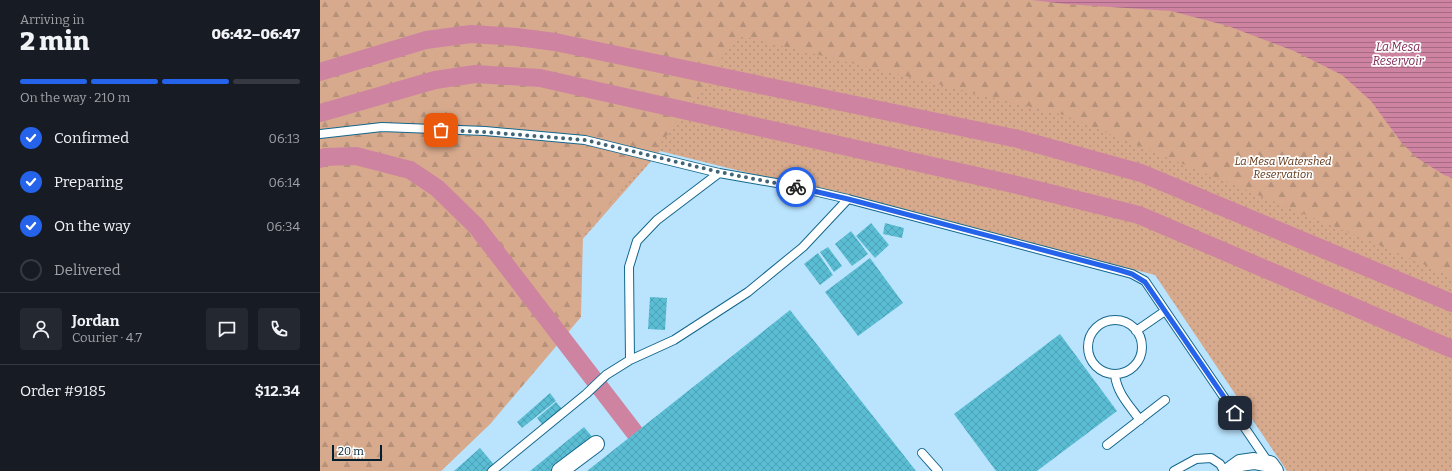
<!DOCTYPE html>
<html lang="en">
<head>
<meta charset="utf-8">
<style>
  :root { --surface:#171b24; --page:#242831; --text:#f1f3f6; --muted:#9ea1a6; --line:#363941; --accent:#2563eb }
  body { margin:0; font-family:Bitter,serif; background:var(--page); color:var(--text); height:100vh; display:flex; flex-direction:column; font-size:15px; white-space:nowrap }
  * { box-sizing:border-box; margin:0 }
  p { font-size:13px; color:var(--muted) }
  .icon { flex:none; width:22px; height:22px; fill:none; stroke:currentColor; stroke-width:2; stroke-linecap:round; stroke-linejoin:round }
  .map { position:relative; flex:1; overflow:hidden }
  .details { display:flex; flex-direction:column; background:var(--surface); width:320px }
  .details>* { flex:none }
  .scale { position:absolute; left:12px; bottom:10px; width:50px; box-sizing:border-box; padding-left:4px; border:2px solid #001f2f; border-top:0; font-size:11px; line-height:14px; white-space:nowrap; color:#001f2f; -webkit-text-stroke:3px #fefefe; paint-order:stroke }
  .pin { position:absolute; display:grid; place-items:center; width:34px; height:34px; color:#fff; margin:-17px; border-radius:8px; box-shadow:0 2px 6px #0006 }
  .courier { position:absolute; display:grid; place-items:center; width:40px; height:40px; margin:-20px; border:3px solid #2563eb; border-radius:50%; background:#fff; color:#222; box-shadow:0 1px 5px #0007 }
  .summary em { font-style:normal; font-weight:800 }
  .summary div { display:flex; flex-direction:column-reverse }
  .summary { display:flex; align-items:center; justify-content:space-between; height:68px; padding:0 20px }
  h1 { font-size:26px; font-weight:800; line-height:30px }
  .bar { display:grid; grid-template-columns:repeat(4,1fr); gap:6px 4px; align-content:center; height:48px; padding:0 20px }
  .bar i { height:5px; border-radius:3px; background:var(--line) }
  .bar .active { background:var(--accent) }
  .bar p { grid-column:span 4 }
  .line { display:flex; align-items:center; gap:10px; padding:0 20px; border-top:1px solid var(--line) }
  .line div { flex:1 }
  .round { display:grid; place-items:center; flex:none; width:42px; height:42px; border-radius:4px; background:var(--page) }
  ol { padding:0 20px; list-style:none }
  li { display:flex; align-items:center; gap:12px; height:44px }
  li p { margin-inline-start:auto }
  li .icon { padding:4px; border-radius:50%; background:var(--accent); color:#fff; stroke-width:4 }
  li:last-child { color:var(--muted) }
  li i { width:22px; height:22px; border:2px solid var(--line); border-radius:50% }
  main { display:flex; flex:1; min-height:0 }
  .map>svg:first-child { display:block }
</style>
</head>
<body>
<main>
<section class="details">
<div class="summary"><div><h1>2 min</h1><p>Arriving in</p></div><em>06:42–06:47</em></div>
<div class="bar"><i class="active"></i><i class="active"></i><i class="active"></i><i></i><p>On the way · 210 m</p></div>
<ol>
<li><svg class="icon" aria-label="check" viewBox="0 0 24 24"><path d="M5 12l5 5 9-10"/></svg>Confirmed<p>06:13</p></li>
<li><svg class="icon" aria-label="check" viewBox="0 0 24 24"><path d="M5 12l5 5 9-10"/></svg>Preparing<p>06:14</p></li>
<li><svg class="icon" aria-label="check" viewBox="0 0 24 24"><path d="M5 12l5 5 9-10"/></svg>On the way<p>06:34</p></li>
<li><i></i>Delivered</li>
</ol>
<div class="line" style="height:72px"><a class="round"><svg class="icon" aria-label="person" viewBox="0 0 24 24"><circle cx="12" cy="8" r="4"/><path d="M4 21q1-7 8-7t8 7"/></svg></a><div><b>Jordan</b><p>Courier · 4.7</p></div><a class="round"><svg class="icon" aria-label="chat" viewBox="0 0 24 24"><path d="M4 5h16v11H9l-5 4z"/></svg></a><a class="round"><svg class="icon" aria-label="phone" viewBox="0 0 24 24"><path d="M5 4h4l2 5-3 2q2 4 5 5l2-3 5 2v4C11 20 4 13 5 4z"/></svg></a></div>
<div class="line" style="height:52px"><div>Order #9185</div><b>$12.34</b></div>
</section>
<div class="map">
<svg width="1132" height="471" viewBox="0 0 1132 471">
  <defs>
    <pattern id="grass-dots" width="8" height="8" patternUnits="userSpaceOnUse"><rect width="8" height="8" fill="#d7aa8d"/><path d="M2 2h.1M6 6h.1" fill="none" stroke="#b7927a" stroke-width="1.8" stroke-linecap="round"/></pattern>
    <pattern id="forest-firs" width="22" height="20" patternUnits="userSpaceOnUse"><rect width="22" height="20" fill="#d7aa8d"/><path d="M5 1l3.5 6h-7zM16 11l3.5 6h-7z" fill="#b7927a"/></pattern>
    <pattern id="water-rules" width="6" height="5" patternUnits="userSpaceOnUse"><rect width="6" height="5" fill="#ce84a1"/><path d="M0 2.5h6" fill="none" stroke="#a56b84"/></pattern>
    <pattern id="building-cross-hatch" width="8" height="8" patternUnits="userSpaceOnUse"><rect width="8" height="8" fill="#5abdd3"/><path d="M0 0l8 8M0 8l8-8" fill="none" stroke="#4ca2b5"/></pattern>
  </defs>
  <rect width="100%" height="100%" fill="#bae4fe"/>
  <!-- grass -->
  <path fill="url(#grass-dots)" d="M 0,0 L 1132,0 L 1132,471 L 967,471 L 835,275 L 340,151 L 261,241 L 171,423 L 121,471 L 0,471 Z"/>
  <!-- forest -->
  <path fill="url(#forest-firs)" d="M 0,0 L 712,0 L 745,4 L 851,11 L 908,26 L 974,51 L 1022,75 L 1051,101 L 1081,142 L 1124,175 L 1132,178 L 1132,277 L 1071,250 L 744,115 L 418,35 L 348,134 L 263,236 L 261,317 L 171,423 L 121,471 L 0,471 Z"/>
  <!-- water -->
  <path fill="url(#water-rules)" d="M 712,0 L 1132,0 L 1132,178 L 1124,175 L 1097,158 L 1081,142 L 1051,101 L 1022,75 L 974,51 L 908,26 L 851,11 L 745,4 Z"/>
  <g fill="none" stroke-linecap="round" stroke-linejoin="round">
    <!-- canal -->
    <path stroke="#ce84a1" stroke-width="18" d="M 0,72 L 106,40 L 151,34 L 197,37 L 235,42 L 698,139 L 821,173 L 1132,303
      M 0,113 L 115,80 L 155,74 L 220,78 L 693,184 L 819,215 L 1132,349
      M 0,159 L 5,157 L 36,156 L 90,170 L 117,188 L 156,226 L 315,433"/>
  </g>
  <!-- building -->
  <path fill="url(#building-cross-hatch)" d="M 551,223 L 569,245 L 555,258 L 536,236 Z
    M 565,223 L 584,228 L 582,238 L 563,234 Z
    M 531,231 L 548,254 L 532,266 L 515,244 Z
    M 508,247 L 522,266 L 514,272 L 500,252 Z
    M 498,253 L 513,275 L 500,285 L 484,264 Z
    M 550,258 L 583,303 L 538,336 L 505,292 Z
    M 330,297 L 347,298 L 345,330 L 328,329 Z
    M 470,310 L 596,471 L 267,471 L 315,433 Z
    M 740,334 L 797,411 L 717,471 L 676,471 L 634,414 Z
    M 230,393 L 236,401 L 202,428 L 197,422 Z
    M 236,402 L 243,410 L 224,427 L 217,418 Z
    M 264,427 L 274,439 L 234,471 L 210,471 Z
    M 160,448 L 176,467 L 171,471 L 134,471 Z"/>
  <g fill="none" stroke-linecap="round" stroke-linejoin="round">
    <!-- service casing -->
    <g stroke="#14678c" stroke-width="10">
      <path id="service" d="M 0,134 L 62,127 L 165,131 L 265,140 L 399,173 L 468,185 L 528,199 L 812,274 L 825,281 L 948,462
        M768 347a27 27 0 1 1 54 0a27 27 0 1 1-54 0Z
        M 816,331 L 845,311
        M 310,360 L 309,267 L 317,241 L 337,220 L 399,173
        M 795,375 C 797,393 809,405 820,420
        M 787,445 L 845,400
        M 602,453 L 618,471
        M 172,471 L 266,394 L 286,375 L 310,360 L 354,340 L 428,292 L 483,247 L 528,199
        M 854,471 L 876,459 L 891,458 L 900,464 L 904,471"/>
    </g>
    <!-- minor casing -->
    <g stroke="#14678c" stroke-width="18">
      <path id="minor" d="M 240,471 L 276,444
        M 909,471 L 920,463 L 934,461 L 950,464 L 955,471"/>
    </g>
    <!-- service -->
    <use href="#service" stroke="#fff" stroke-width="8"/>
    <!-- minor -->
    <use href="#minor" stroke="#fff" stroke-width="16"/>
  </g>
  <g fill="none" stroke-linecap="round" stroke-linejoin="round">
    <!-- done -->
    <path stroke="#416477" stroke-width="4" stroke-dasharray="0 7.2" d="M 121,130 L 165,132 L 265,140 L 399,172 L 476,187"/>
    <!-- route -->
    <path stroke="#2563eb" stroke-width="5" d="M 476,187 L 528,199 L 799,270 L 812,274 L 825,282 L 915,413"/>
  </g>
  <g text-anchor="middle" stroke-width="3.5" stroke-linejoin="round" paint-order="stroke">
    <!-- park labels -->
    <g font-size="11" font-style="italic" fill="#5f3414" stroke="#fefefe">
      <text x="963" y="165">La Mesa Watershed<tspan x="963" dy="13">Reservation</tspan></text>
    </g>
    <!-- water labels -->
    <g font-size="12" font-style="italic" fill="#7f2852" stroke="#fefefe">
      <text x="1078" y="51">La Mesa<tspan x="1078" dy="14">Reservoir</tspan></text>
    </g>
  </g>
</svg>
<div class="scale">20 m</div>
<div class="pin" style="left:121px;top:130px;background:#ea580c"><svg class="icon" aria-label="bag" viewBox="0 0 24 24"><path d="M5 8h14l-1 12H6zM9 8a3 3 0 0 1 6 0"/></svg></div>
<div class="pin" style="left:915px;top:413px;background:#1f2937"><svg class="icon" aria-label="home" viewBox="0 0 24 24"><path d="M3 11l9-7 9 7M6 9v11h12V9"/></svg></div>
<div class="courier" style="left:476px;top:187px"><svg class="icon" aria-label="bike" viewBox="0 0 24 24"><circle cx="6" cy="16" r="4"/><circle cx="18" cy="16" r="4"/><path d="M6 16l4-8h5l3 8M10 8l3 8H6M13 5h3"/></svg></div>
</div>
</main>
</body>
</html>
